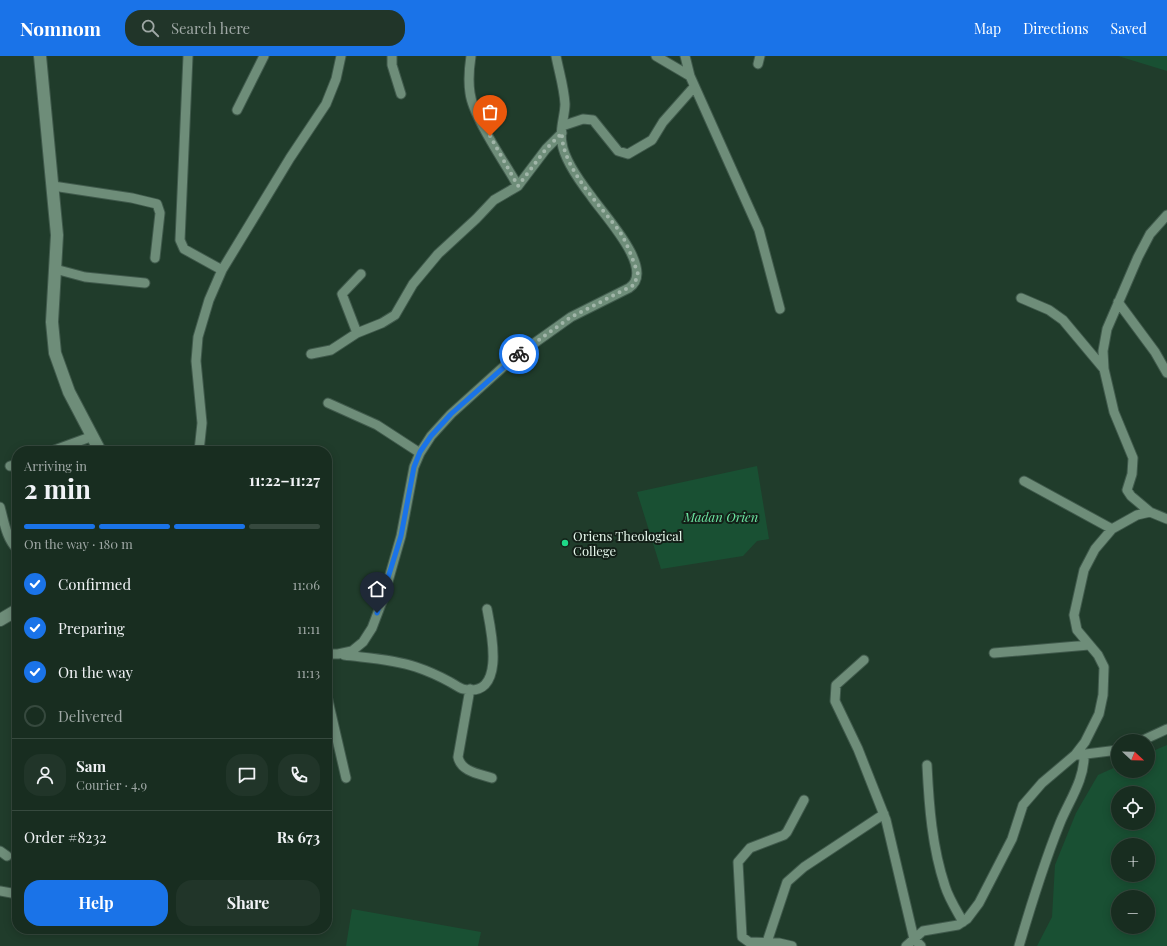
<!DOCTYPE html>
<html lang="en">
<head>
<meta charset="utf-8">
<style>
  :root { --surface:#182d20; --page:#213529; --text:#f1f3f6; --muted:#9fa8a5; --line:#36493e; --accent:#1a73e8 }
  body { margin:0; font-family:"Playfair Display",serif; background:var(--page); color:var(--text); height:100vh; display:flex; flex-direction:column; font-size:15px; white-space:nowrap }
  * { box-sizing:border-box; margin:0 }
  p { font-size:13px; color:var(--muted) }
  .icon { flex:none; width:22px; height:22px; fill:none; stroke:currentColor; stroke-width:2; stroke-linecap:round; stroke-linejoin:round }
  .map { position:relative; flex:1; overflow:hidden }
  .details { position:absolute; left:12px; top:390px; width:320px; height:488px; display:flex; flex-direction:column; background:var(--surface); border-radius:16px; box-shadow:0 2px 10px #0003,0 0 0 1px var(--line) }
  .details>* { flex:none }
  .needle { width:26px; rotate:112deg }
  .buttons { position:absolute; left:1111px; top:678px; display:grid; gap:8px }
  .buttons a { display:grid; place-items:center; width:44px; height:44px; border-radius:50%; background:var(--surface); box-shadow:0 2px 10px #0003,0 0 0 1px var(--line); font-size:20px }
  .pin { position:absolute; display:grid; place-items:center; width:34px; height:34px; color:#fff; margin:-41px -17px; border-radius:50% 50% 50% 0; rotate:-45deg; box-shadow:0 0 4px #0007 }
  .pin .icon { rotate:45deg }
  .courier { position:absolute; display:grid; place-items:center; width:40px; height:40px; margin:-20px; border:3px solid #1a73e8; border-radius:50%; background:#fff; color:#222; box-shadow:0 1px 5px #0007 }
  .overview em { font-style:normal; font-weight:700 }
  .overview div { display:flex; flex-direction:column-reverse }
  .overview { display:flex; align-items:center; justify-content:space-between; height:68px; padding:0 12px }
  h1 { font-size:26px; font-weight:700; line-height:30px }
  .bar { display:grid; grid-template-columns:repeat(4,1fr); gap:6px 4px; align-content:center; height:48px; padding:0 12px }
  .bar i { height:5px; border-radius:3px; background:var(--line) }
  .bar .selected { background:var(--accent) }
  .bar p { grid-column:span 4 }
  .line { display:flex; align-items:center; gap:10px; padding:0 12px; border-top:1px solid var(--line) }
  .line div { flex:1 }
  .round { display:grid; place-items:center; flex:none; width:42px; height:42px; border-radius:16px; background:var(--page) }
  ol { padding:0 12px; list-style:none }
  li { display:flex; align-items:center; gap:12px; height:44px }
  li p { margin-inline-start:auto }
  li .icon { padding:4px; border-radius:50%; background:var(--accent); color:#fff; stroke-width:4 }
  li:last-child { color:var(--muted) }
  li i { width:22px; height:22px; border:2px solid var(--line); border-radius:50% }
  .action { display:flex; gap:8px; margin-top:auto; padding:8px 12px }
  .action a { flex:1; height:46px; border-radius:16px; background:var(--accent); color:#fff; font-size:16px; font-weight:700; line-height:46px; text-align:center }
  .action a+a { background:var(--page); color:var(--text) }
  header { display:flex; align-items:center; gap:24px; box-sizing:border-box; height:56px; padding:0 20px; background:var(--accent); color:#fff }
  header strong { font-size:19px }
  nav { display:flex; gap:22px; margin-inline-start:auto; font-size:14px }
  .search { width:280px; height:36px; background:var(--page); display:flex; align-items:center; gap:10px; box-sizing:border-box; padding:0 14px; border-radius:16px; color:var(--muted); font-size:15px }
  .map>svg:first-child { display:block }
</style>
</head>
<body>
<header>
<strong>Nomnom</strong>
<div class="search"><svg class="icon" aria-label="search" viewBox="0 0 24 24"><circle cx="10" cy="10" r="6"/><path d="M15 15l6 6"/></svg>Search here</div>
<nav><a>Map</a><a>Directions</a><a>Saved</a></nav>
</header>
<div class="map">
<svg width="1167" height="890" viewBox="0 0 1167 890">
  <rect width="100%" height="100%" fill="#203c2b"/>
  <!-- green -->
  <path fill="#195033" fill-rule="evenodd" d="M 1118,0 L 1167,0 L 1167,15 Z
    M 757,410 L 769,483 L 757,485 L 743,500 L 661,513 L 637,436 Z
    M 1167,689 L 1167,890 L 1037,890 L 1052,861 L 1055,809 L 1076,757 L 1098,719 L 1118,710 L 1118,715 L 1148,715 L 1148,697 ZM 1118,737 L 1148,737 L 1148,767 L 1118,767 ZM 1118,789 L 1148,789 L 1148,819 L 1118,819 ZM 1118,841 L 1148,841 L 1148,871 L 1118,871 Z
    M 352,853 L 481,876 L 478,890 L 346,890 Z"/>
  <g fill="none" stroke-linecap="round" stroke-linejoin="round">
    <!-- minor casing -->
    <g stroke="#405a4c" stroke-width="11">
      <path id="minor" d="M 188,0 L 180,184 L 184,193 L 222,214
        M 392,0 L 392,9 L 401,38
        M 471,0 C 469,13 468,24 470,37 C 473,61 505,107 518,130
        M 656,0 L 690,20
        M 685,0 L 690,20 L 759,174 L 780,253
        M 758,8 L 760,0
        M 237,54 L 264,0
        M 562,70 L 583,63 L 593,64 L 618,95 L 628,98 L 652,84 L 663,66 L 694,31
        M 53,130 L 132,142 L 157,148 L 160,157 L 155,202
        M 55,213 L 85,221 L 145,227
        M 1021,242 L 1049,254 L 1063,264 L 1104,313
        M 1118,246 L 1155,296 L 1167,317
        M 357,277 L 342,238 L 361,218
        M 311,298 L 331,294 L 357,277 L 382,267 L 395,259 L 413,228 L 438,198 L 476,163 L 494,144 L 518,130 L 546,93 L 562,77
        M 328,347 L 377,369 L 420,397
        M 52,395 L 93,380
        M 199,395 L 202,367 L 196,305 L 198,281 L 209,244 L 222,214 L 290,102 L 326,48 L 336,23 L 341,0
        M 10,410 L 17,408
        M 1024,425 L 1112,473
        M 0,451 C 4,465 6,482 17,493
        M 1150,456 L 1131,440 L 1127,434 L 1132,418 L 1133,402 L 1114,356 L 1104,313 L 1103,295 L 1107,273 L 1138,201 L 1150,178 L 1167,159
        M 994,597 L 1089,589
        M 327,598 L 338,598 L 352,595 L 363,586 L 372,572 L 383,543 L 401,480 L 414,411 L 420,397 L 431,380 L 451,358 L 512,303 L 571,261 L 629,232 C 657,214 602,157 591,140 C 581,127 564,103 562,87 C 559,74 565,60 565,48 C 564,31 559,16 556,0
        M 344,599 C 367,602 393,603 416,611 C 428,615 439,620 450,626 C 454,628 459,632 463,633 C 507,643 491,574 487,553
        M 864,604 L 836,629 L 835,645 L 858,693 L 886,764 L 914,883 L 921,890
        M 470,633 L 458,701 C 461,716 480,718 492,722
        M 327,640 L 346,722
        M 1141,685 L 1167,673
        M 1078,699 L 1118,694
        M 927,709 C 929,750 932,791 945,830 C 949,843 957,855 963,866
        M 0,795 L 7,800
        M 0,835 L 17,838
        M 767,886 L 787,826 L 804,811 L 884,758
        M 792,890 L 779,887 L 749,886 L 742,881 L 738,806 L 750,792 L 784,779 L 787,776 L 804,744
        M 906,890 L 923,875 L 958,869 L 967,863 L 979,847 L 1012,783 L 1023,749 L 1042,727 L 1075,699 L 1085,686 L 1099,658 L 1103,639 L 1104,611 L 1098,599 L 1077,574 L 1074,559 L 1084,514 L 1095,493 L 1112,473 L 1137,459 L 1150,456 L 1167,463
        M 1019,890 C 1031,849 1044,807 1060,767 C 1069,745 1085,723 1084,698"/>
    </g>
    <!-- tertiary casing -->
    <g stroke="#405a4c" stroke-width="14">
      <path id="tertiary" d="M 40,0 L 57,179 L 52,266 L 55,297 L 69,336 L 100,395
        M 0,564 L 17,554"/>
    </g>
    <!-- minor -->
    <use href="#minor" stroke="#6e8d79" stroke-width="9"/>
    <!-- tertiary -->
    <use href="#tertiary" stroke="#6e8d79" stroke-width="12"/>
  </g>
  <g fill="none" stroke-linecap="round" stroke-linejoin="round">
    <!-- done -->
    <path stroke="#a0b5a8" stroke-width="4" stroke-dasharray="0 7.2" d="M 490,80 L 518,130 L 546,93 L 562,77 C 561,111 601,150 620,176 C 628,189 633,204 638,218 L 634,229 L 571,261 L 519,298"/>
    <!-- route -->
    <path stroke="#1a73e8" stroke-width="5" d="M 377,557 L 401,480 L 414,411 L 420,396 L 431,380 L 451,358 L 519,298"/>
  </g>
  <!-- markers -->
  <circle fill="#1ed887" stroke="#132018" stroke-width="1.5" cx="565" cy="487" r="4"/>
  <g text-anchor="middle" stroke-width="4" stroke-linejoin="round" paint-order="stroke">
    <!-- park labels -->
    <g font-size="13" font-style="italic" fill="#6ce5a2" stroke="#132018">
      <text x="721" y="466">Madan Orien</text>
    </g>
    <!-- poi labels -->
    <g font-size="13" fill="#e5f6eb" stroke="#132018" text-anchor="start">
      <text x="573" y="485">Oriens Theological<tspan x="573" dy="15">College</tspan></text>
    </g>
  </g>
</svg>
<div class="buttons">
<a><svg class="needle" viewBox="-14 -14 28 28"><path d="M0-13l5 13h-10z" fill="#e53935"/><path d="M0 13l5-13h-10z" fill="#9fa8a5"/></svg></a>
<a><svg class="icon" aria-label="locate" viewBox="0 0 24 24"><circle cx="12" cy="12" r="6"/><path d="M12 2v4M12 18v4M2 12h4M18 12h4"/></svg></a>
<a>+</a>
<a>−</a>
</div>
<div class="pin" style="left:490px;top:80px;background:#ea580c"><svg class="icon" aria-label="bag" viewBox="0 0 24 24"><path d="M5 8h14l-1 12H6zM9 8a3 3 0 0 1 6 0"/></svg></div>
<div class="pin" style="left:377px;top:557px;background:#1f2937"><svg class="icon" aria-label="home" viewBox="0 0 24 24"><path d="M3 11l9-7 9 7M6 9v11h12V9"/></svg></div>
<div class="courier" style="left:519px;top:298px"><svg class="icon" aria-label="bike" viewBox="0 0 24 24"><circle cx="6" cy="16" r="4"/><circle cx="18" cy="16" r="4"/><path d="M6 16l4-8h5l3 8M10 8l3 8H6M13 5h3"/></svg></div>
<section class="details">
<div class="overview"><div><h1>2 min</h1><p>Arriving in</p></div><em>11:22–11:27</em></div>
<div class="bar"><i class="selected"></i><i class="selected"></i><i class="selected"></i><i></i><p>On the way · 180 m</p></div>
<ol>
<li><svg class="icon" aria-label="check" viewBox="0 0 24 24"><path d="M5 12l5 5 9-10"/></svg>Confirmed<p>11:06</p></li>
<li><svg class="icon" aria-label="check" viewBox="0 0 24 24"><path d="M5 12l5 5 9-10"/></svg>Preparing<p>11:11</p></li>
<li><svg class="icon" aria-label="check" viewBox="0 0 24 24"><path d="M5 12l5 5 9-10"/></svg>On the way<p>11:13</p></li>
<li><i></i>Delivered</li>
</ol>
<div class="line" style="height:72px"><a class="round"><svg class="icon" aria-label="person" viewBox="0 0 24 24"><circle cx="12" cy="8" r="4"/><path d="M4 21q1-7 8-7t8 7"/></svg></a><div><b>Sam</b><p>Courier · 4.9</p></div><a class="round"><svg class="icon" aria-label="chat" viewBox="0 0 24 24"><path d="M4 5h16v11H9l-5 4z"/></svg></a><a class="round"><svg class="icon" aria-label="phone" viewBox="0 0 24 24"><path d="M5 4h4l2 5-3 2q2 4 5 5l2-3 5 2v4C11 20 4 13 5 4z"/></svg></a></div>
<div class="line" style="height:52px"><div>Order #8232</div><b>Rs 673</b></div>
<div class="action"><a>Help</a><a>Share</a></div>
</section>
</div>
</body>
</html>
